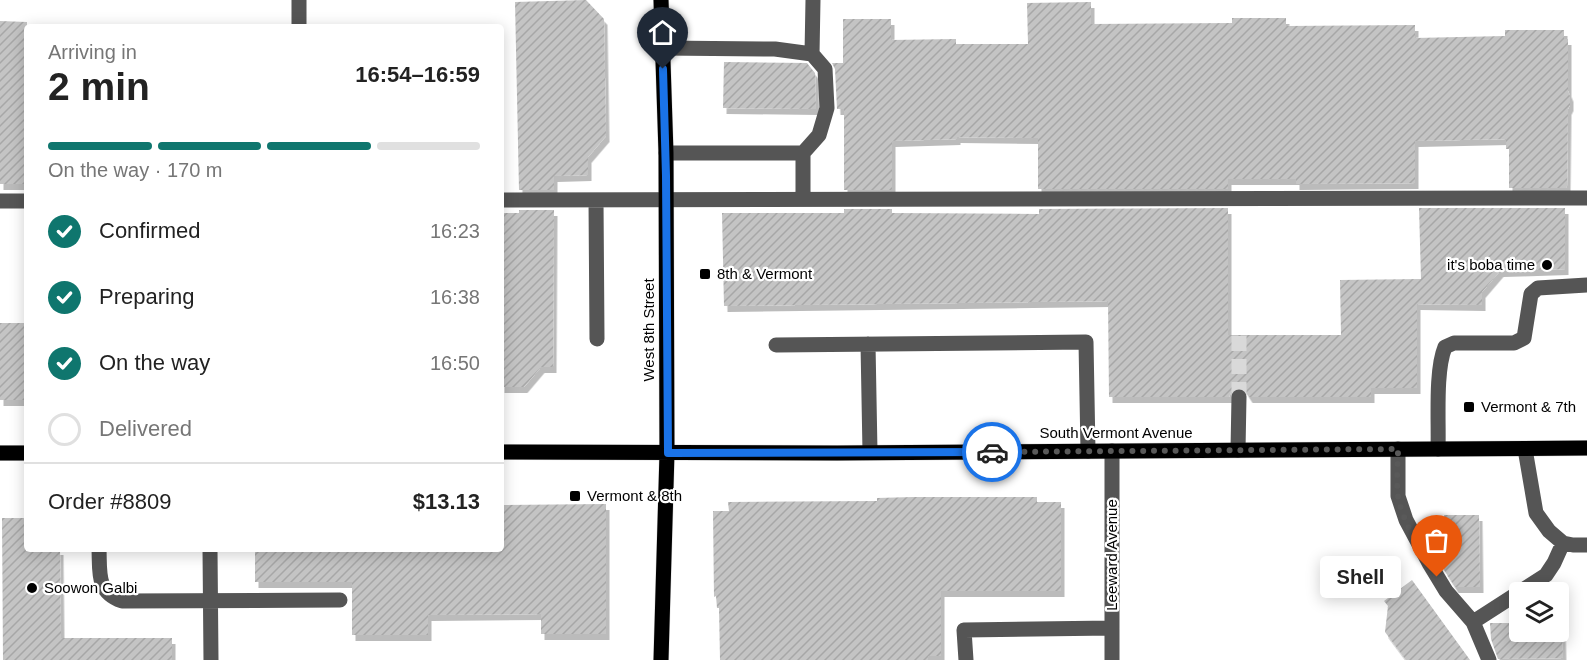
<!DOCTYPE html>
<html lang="en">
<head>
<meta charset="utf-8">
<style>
  :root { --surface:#fff; --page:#f2f2f2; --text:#222; --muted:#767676; --line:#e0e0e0; --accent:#0f766e }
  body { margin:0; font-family:Helvetica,sans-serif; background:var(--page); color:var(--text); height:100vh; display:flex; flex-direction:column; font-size:22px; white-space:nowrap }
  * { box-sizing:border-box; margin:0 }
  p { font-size:20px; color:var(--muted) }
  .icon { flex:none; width:33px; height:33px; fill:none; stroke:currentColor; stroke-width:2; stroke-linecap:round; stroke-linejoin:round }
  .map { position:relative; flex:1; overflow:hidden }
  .sheet { position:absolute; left:24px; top:24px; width:480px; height:528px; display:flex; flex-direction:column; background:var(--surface); border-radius:6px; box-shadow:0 3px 15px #0003 }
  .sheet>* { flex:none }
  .tools { position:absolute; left:1509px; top:582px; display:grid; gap:12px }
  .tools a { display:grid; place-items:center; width:60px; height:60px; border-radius:6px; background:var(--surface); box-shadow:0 3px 15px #0003; font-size:30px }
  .pin { position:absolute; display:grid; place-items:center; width:51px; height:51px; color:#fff; margin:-62px -26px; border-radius:50% 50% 50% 0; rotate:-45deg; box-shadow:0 0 6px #0007 }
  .pin .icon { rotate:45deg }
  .courier { position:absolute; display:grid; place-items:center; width:60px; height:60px; margin:-30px; border:4px solid #1a73e8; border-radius:50%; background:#fff; color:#222; box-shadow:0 2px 8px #0007 }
  .bubble { position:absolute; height:42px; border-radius:6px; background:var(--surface); box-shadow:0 3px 15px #0003; font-size:20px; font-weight:600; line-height:42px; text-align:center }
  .headline em { font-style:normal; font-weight:600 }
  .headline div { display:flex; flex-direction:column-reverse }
  .headline { display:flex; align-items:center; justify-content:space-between; height:102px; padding:0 24px }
  h1 { font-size:39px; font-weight:600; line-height:45px }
  .bar { display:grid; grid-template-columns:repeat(4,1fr); gap:9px 6px; align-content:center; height:72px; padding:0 24px }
  .bar i { height:8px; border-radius:4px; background:var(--line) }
  .bar .selected { background:var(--accent) }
  .bar p { grid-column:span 4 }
  .line { display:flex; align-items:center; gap:15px; padding:0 24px; border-top:2px solid var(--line) }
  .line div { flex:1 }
  ol { padding:0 24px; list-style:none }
  li { display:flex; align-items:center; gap:18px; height:66px }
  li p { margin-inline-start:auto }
  li .icon { padding:6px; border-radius:50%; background:var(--accent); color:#fff; stroke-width:4 }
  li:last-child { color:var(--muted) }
  li i { width:33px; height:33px; border:3px solid var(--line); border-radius:50% }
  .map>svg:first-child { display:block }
</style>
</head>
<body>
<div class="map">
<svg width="1587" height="660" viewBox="0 0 1587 660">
  <defs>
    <pattern id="building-hatch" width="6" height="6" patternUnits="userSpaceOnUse" patternTransform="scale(1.5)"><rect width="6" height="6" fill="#c4c4c4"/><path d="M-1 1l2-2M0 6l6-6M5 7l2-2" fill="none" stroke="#a7a7a7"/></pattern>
    <filter id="shadow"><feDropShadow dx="3.5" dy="6" stdDeviation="0" flood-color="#0004"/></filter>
  </defs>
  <rect width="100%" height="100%" fill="#fff"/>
  <!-- building -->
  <path fill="url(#building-hatch)" filter="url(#shadow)" d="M 586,0 L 604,19 L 606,136 L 588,157 L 588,175 L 554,176 L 554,190 L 519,190 L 515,2 Z
    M 1091,2 L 1091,24 L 1232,23 L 1232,18 L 1286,18 L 1286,26 L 1415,25 L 1415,38 L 1505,36 L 1505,30 L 1564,30 L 1564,39 L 1568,39 L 1568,91 L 1570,96 L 1570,105 L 1568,109 L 1567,186 L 1566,188 L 1509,188 L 1509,149 L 1506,149 L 1506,139 L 1415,141 L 1415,183 L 1296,184 L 1296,179 L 1228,179 L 1228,189 L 1038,189 L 1038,138 L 957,137 L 957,139 L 892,141 L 892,190 L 844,190 L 844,109 L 837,109 L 835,69 L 832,63 L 843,63 L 843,19 L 891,19 L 891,40 L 956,39 L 956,44 L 1028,44 L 1027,3 Z
    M 0,21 L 27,22 L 27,184 L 0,184 Z
    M 724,62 L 807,63 L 815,73 L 816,109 L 723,108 Z
    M 1228,208 L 1228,335 L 1341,335 L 1340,280 L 1421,279 L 1419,208 L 1565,208 L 1565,269 L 1500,271 L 1482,292 L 1482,305 L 1417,304 L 1417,388 L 1371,388 L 1371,397 L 1249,397 L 1244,389 L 1239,387 L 1231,392 L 1229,397 L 1109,397 L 1108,301 L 724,306 L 722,213 L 844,213 L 844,209 L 892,209 L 892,213 L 1039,214 L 1039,209 Z
    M 519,210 L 554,210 L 553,367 L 541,367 L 524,387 L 501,387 L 501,213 L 519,213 Z
    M 0,323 L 27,323 L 27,400 L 0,400 Z
    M 913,497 L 1037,497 L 1037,502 L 1061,502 L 1061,591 L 941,591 L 941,656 L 928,656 L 928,660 L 720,660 L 719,608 L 717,608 L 716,596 L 714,597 L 713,511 L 729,511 L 728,502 L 877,501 L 877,498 Z
    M 606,504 L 606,634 L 541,634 L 541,614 L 428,615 L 428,635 L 352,635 L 352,582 L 255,582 L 255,549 L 501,549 L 501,505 Z
    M 1444,515 L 1479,515 L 1480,587 L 1455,587 L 1444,570 Z
    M 2,518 L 27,518 L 27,549 L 60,549 L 61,638 L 172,638 L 172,660 L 3,660 Z
    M 1412,580 L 1470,660 L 1406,660 L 1385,632 L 1388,606 L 1384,601 Z
    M 1558,622 L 1562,622 L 1563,658 L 1498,659 L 1491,639 L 1490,623 L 1520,623 L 1520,632 L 1558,632 Z"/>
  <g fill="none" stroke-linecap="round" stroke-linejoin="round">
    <!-- minor-tunnel -->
    <path stroke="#d9d9d9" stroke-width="15" stroke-dasharray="15 8" stroke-linecap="butt" d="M 1239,397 L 1239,335"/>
    <!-- major casing -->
    <g stroke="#dbdbdb" stroke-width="16">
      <path id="major" d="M 661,0 L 666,153 L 667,453 L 661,660
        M 501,452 L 837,453 L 1587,448
        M 0,453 L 27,453"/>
    </g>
    <!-- minor -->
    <path stroke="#555" stroke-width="15" d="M 299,0 L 299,27
      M 662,48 L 775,49 L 812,54
      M 666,153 L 803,153
      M 803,199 L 803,153 L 819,135 L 827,108 L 825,69 L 812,54 L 813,0
      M 501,200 L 1587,198
      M 596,200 L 597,339
      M 0,201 L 27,201
      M 868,344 L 870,452
      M 776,345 L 1086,342 L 1088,451
      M 1398,449 L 1398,496 L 1406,520 L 1429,563 L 1446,591 L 1473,622 L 1489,660
      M 1438,449 C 1439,422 1435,371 1445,347 L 1454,343 L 1514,343 L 1524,338 L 1531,294 L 1538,288 L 1587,285
      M 1525,449 L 1536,513 L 1549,531 L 1563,543 L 1573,545 L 1587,545
      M 1238,450 L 1239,397
      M 99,549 C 100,572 96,592 122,601 L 340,600
      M 210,549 L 211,660
      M 1473,622 L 1546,575 L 1554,563 L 1563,543
      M 966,660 L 964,630 L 1112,628
      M 1112,660 L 1112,451"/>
    <!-- major -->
    <use href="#major" stroke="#000" stroke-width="15"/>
  </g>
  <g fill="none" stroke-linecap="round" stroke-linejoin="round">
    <!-- done -->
    <path stroke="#595959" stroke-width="6" stroke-dasharray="0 10.8" d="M 992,452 L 1398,449 C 1398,464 1396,481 1398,496 C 1402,522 1423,554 1437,577"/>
    <!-- route -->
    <path stroke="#1a73e8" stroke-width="8" d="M 663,69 L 666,176 L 668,453 L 992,452"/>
  </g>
  <!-- markers -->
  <g fill="#000" stroke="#fff" stroke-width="2">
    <circle cx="1547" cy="265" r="6"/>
    <rect x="699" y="268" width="12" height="12" rx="3"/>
    <rect x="1463" y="401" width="12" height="12" rx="3"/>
    <rect x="569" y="490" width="12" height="12" rx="3"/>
    <circle cx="32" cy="588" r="6"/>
  </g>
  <g text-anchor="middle" stroke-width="4.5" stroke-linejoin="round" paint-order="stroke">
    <!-- poi labels -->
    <g font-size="15" fill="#000" stroke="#fff" text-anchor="start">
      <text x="1535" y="270" text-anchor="end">it's boba time</text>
      <text x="717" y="279">8th &amp; Vermont</text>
      <text x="1481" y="412">Vermont &amp; 7th</text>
      <text x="587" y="501">Vermont &amp; 8th</text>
      <text x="44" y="593">Soowon Galbi</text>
    </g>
    <!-- street labels -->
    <g font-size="15" fill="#000" stroke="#fff">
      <text transform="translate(649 330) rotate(-90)" y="5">West 8th Street</text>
      <text x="1116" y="438">South Vermont Avenue</text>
      <text transform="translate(1112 555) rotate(-90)" y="5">Leeward Avenue</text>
    </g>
  </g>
</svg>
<div class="tools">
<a><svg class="icon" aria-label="layers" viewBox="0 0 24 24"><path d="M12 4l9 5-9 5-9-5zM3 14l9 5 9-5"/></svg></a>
</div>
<div class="pin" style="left:1437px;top:577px;background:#ea580c"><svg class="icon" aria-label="bag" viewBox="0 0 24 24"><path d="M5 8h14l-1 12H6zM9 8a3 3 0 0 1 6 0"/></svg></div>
<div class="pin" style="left:663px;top:69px;background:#1f2937"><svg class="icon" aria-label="home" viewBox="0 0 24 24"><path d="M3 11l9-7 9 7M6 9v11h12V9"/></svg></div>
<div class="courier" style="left:992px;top:452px"><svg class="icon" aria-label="car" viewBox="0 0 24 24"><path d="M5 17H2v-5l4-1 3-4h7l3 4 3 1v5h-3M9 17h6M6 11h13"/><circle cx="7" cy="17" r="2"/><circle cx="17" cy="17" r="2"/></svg></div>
<div class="bubble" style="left:1320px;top:556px;width:81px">Shell</div>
<section class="sheet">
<div class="headline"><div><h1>2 min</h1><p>Arriving in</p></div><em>16:54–16:59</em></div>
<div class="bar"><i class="selected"></i><i class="selected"></i><i class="selected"></i><i></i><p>On the way · 170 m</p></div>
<ol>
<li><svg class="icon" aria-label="check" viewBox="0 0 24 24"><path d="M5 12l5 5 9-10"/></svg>Confirmed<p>16:23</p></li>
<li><svg class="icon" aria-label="check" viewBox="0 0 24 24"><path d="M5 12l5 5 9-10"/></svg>Preparing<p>16:38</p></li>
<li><svg class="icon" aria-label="check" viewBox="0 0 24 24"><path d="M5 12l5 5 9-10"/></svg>On the way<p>16:50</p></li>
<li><i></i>Delivered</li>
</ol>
<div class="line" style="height:78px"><div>Order #8809</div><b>$13.13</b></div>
</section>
</div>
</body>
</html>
